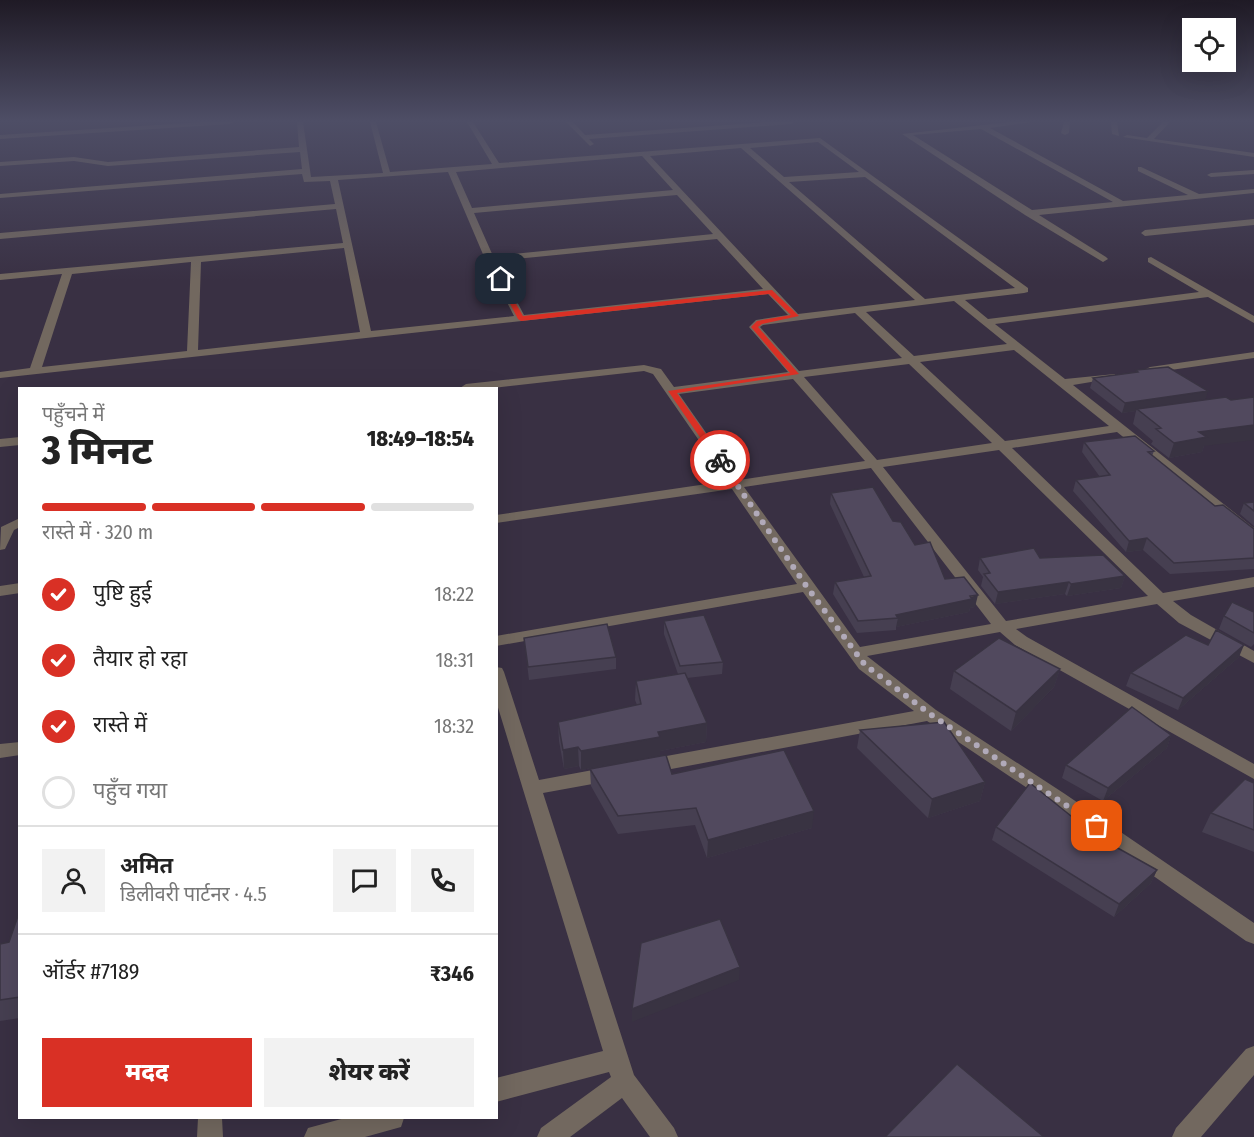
<!DOCTYPE html>
<html lang="hi">
<head>
<meta charset="utf-8">
<style>
  :root { --surface:#fff; --page:#f2f2f2; --text:#222; --muted:#767676; --line:#e0e0e0; --accent:#d93025 }
  body { margin:0; font-family:"Fira Sans Condensed","Noto Sans Devanagari",sans-serif; background:var(--page); color:var(--text); height:100vh; display:flex; flex-direction:column; font-size:22px; white-space:nowrap }
  * { box-sizing:border-box; margin:0 }
  p { font-size:20px; color:var(--muted) }
  .icon { flex:none; width:33px; height:33px; fill:none; stroke:currentColor; stroke-width:2; stroke-linecap:round; stroke-linejoin:round }
  .map { position:relative; flex:1; overflow:hidden }
  .sheet { position:absolute; left:18px; top:387px; width:480px; height:732px; display:flex; flex-direction:column; background:var(--surface); border-radius:0px; box-shadow:0 6px 24px #0002 }
  .sheet>* { flex:none }
  .controls { position:absolute; left:1182px; top:18px; display:grid; gap:12px }
  .controls a { display:grid; place-items:center; width:54px; height:54px; border-radius:0px; background:var(--surface); box-shadow:0 6px 24px #0002; font-size:30px }
  .pin { position:absolute; display:grid; place-items:center; width:51px; height:51px; color:#fff; margin:-26px; border-radius:12px; box-shadow:0 3px 9px #0006 }
  .courier { position:absolute; display:grid; place-items:center; width:60px; height:60px; margin:-30px; border:4px solid #d93025; border-radius:50%; background:#fff; color:#222; box-shadow:0 2px 8px #0007 }
  .headline em { font-style:normal; font-weight:800 }
  .headline div { display:flex; flex-direction:column-reverse }
  .headline { display:flex; align-items:center; justify-content:space-between; height:102px; padding:0 24px }
  h1 { font-size:39px; font-weight:800; line-height:45px }
  .bar { display:grid; grid-template-columns:repeat(4,1fr); gap:9px 6px; align-content:center; height:72px; padding:0 24px }
  .bar i { height:8px; border-radius:4px; background:var(--line) }
  .bar .active { background:var(--accent) }
  .bar p { grid-column:span 4 }
  .line { display:flex; align-items:center; gap:15px; padding:0 24px; border-top:2px solid var(--line) }
  .line div { flex:1 }
  .round { display:grid; place-items:center; flex:none; width:63px; height:63px; border-radius:0px; background:var(--page) }
  ol { padding:0 24px; list-style:none }
  li { display:flex; align-items:center; gap:18px; height:66px }
  li p { margin-inline-start:auto }
  li .icon { padding:6px; border-radius:50%; background:var(--accent); color:#fff; stroke-width:4 }
  li:last-child { color:var(--muted) }
  li i { width:33px; height:33px; border:3px solid var(--line); border-radius:50% }
  .action { display:flex; gap:12px; margin-top:auto; padding:12px 24px }
  .action a { flex:1; height:69px; border-radius:0px; background:var(--accent); color:#fff; font-size:24px; font-weight:800; line-height:69px; text-align:center }
  .action a+a { background:var(--page); color:var(--text) }
  .map>svg:first-child { display:block }
</style>
</head>
<body>
<div class="map">
<svg width="1254" height="1137" viewBox="0 0 1254 1137">
  <rect width="100%" height="100%" fill="#393043"/>
  <g fill="none" stroke-linecap="round" stroke-linejoin="round">
    <!-- minor -->
    <path fill="#72685f" fill-rule="evenodd" d="M 203,122 L 233,122 L 230,124 L 0,139 L 0,135 Z
      M 297,122 L 303,122 L 311,177 L 383,173 L 370,122 L 376,122 L 390,172 L 492,164 L 467,122 L 473,122 L 499,163 L 820,138 L 1028,288 L 1028,292 L 1024,293 L 965,300 L 988,319 L 1199,292 L 1148,262 L 1148,258 L 1151,257 L 1254,316 L 1254,323 L 1208,297 L 995,324 L 1065,379 L 1115,374 L 1115,378 L 1073,385 L 1254,528 L 1254,539 L 1249,538 L 1117,432 L 1012,448 L 1163,593 L 1254,577 L 1254,587 L 1173,601 L 1191,615 L 1254,651 L 1254,663 L 1179,623 L 1157,604 L 1016,629 L 1027,637 L 1254,764 L 1254,779 L 1015,645 L 1000,632 L 867,656 L 936,710 L 1065,794 L 1254,923 L 1254,944 L 1246,941 L 1051,804 L 927,721 L 650,773 L 643,771 L 641,766 L 643,761 L 650,759 L 914,711 L 859,669 L 803,592 L 496,646 L 496,636 L 797,584 L 732,489 L 496,523 L 496,515 L 727,481 L 653,374 L 644,371 L 493,388 L 460,388 L 466,384 L 644,365 L 661,369 L 674,387 L 788,372 L 749,327 L 756,320 L 788,315 L 768,294 L 0,378 L 0,372 L 30,368 L 62,274 L 0,280 L 0,274 L 343,243 L 336,209 L 0,239 L 0,233 L 335,204 L 330,181 L 304,182 L 302,174 L 0,198 L 0,194 L 302,169 L 300,152 L 108,166 L 74,161 L 0,166 L 0,162 L 74,157 L 108,162 L 299,147 ZM 818,142 L 859,172 L 784,177 L 750,148 ZM 741,148 L 915,300 L 798,314 L 650,156 ZM 642,156 L 673,190 L 472,208 L 456,172 ZM 448,172 L 485,259 L 514,316 L 371,331 L 338,180 ZM 865,177 L 1015,288 L 925,299 L 789,182 ZM 677,195 L 713,234 L 493,256 L 474,213 ZM 717,239 L 763,289 L 524,315 L 496,261 ZM 344,248 L 360,332 L 198,350 L 201,262 ZM 191,262 L 187,351 L 42,367 L 72,274 ZM 954,301 L 1007,344 L 914,356 L 866,312 ZM 855,313 L 902,358 L 799,371 L 760,327 L 763,325 ZM 1014,350 L 1109,426 L 1005,441 L 920,362 ZM 909,364 L 992,443 L 877,460 L 804,377 ZM 793,379 L 865,461 L 739,480 L 679,394 ZM 999,450 L 1148,596 L 1006,621 L 883,467 ZM 871,468 L 991,624 L 860,647 L 744,487 Z
      M 566,122 L 573,122 L 585,135 L 767,122 L 794,122 L 791,124 L 589,139 L 594,144 L 590,146 Z
      M 1010,122 L 1031,122 L 990,128 L 1123,201 L 1188,195 L 1138,171 L 1138,167 L 1141,167 L 1199,194 L 1254,189 L 1254,193 L 1039,215 L 1106,257 L 1108,259 L 1103,262 L 1025,215 L 902,134 ZM 981,129 L 1113,202 L 1032,210 L 913,135 Z
      M 1064,122 L 1070,122 L 1069,133 L 1065,135 L 1061,133 Z
      M 1111,122 L 1117,122 L 1119,136 L 1112,134 Z
      M 1163,122 L 1170,122 L 1154,139 L 1254,153 L 1254,157 L 1123,137 L 1127,135 L 1147,138 Z
      M 1254,170 L 1254,174 L 1211,177 L 1207,175 L 1211,173 Z
      M 1254,219 L 1254,225 L 1145,236 L 1141,233 L 1145,230 Z
      M 1254,352 L 1254,358 L 1150,373 L 1144,370 L 1150,367 Z
      M 20,437 L 20,445 L 0,447 L 0,439 Z
      M 20,518 L 20,527 L 14,530 L 5,549 L 0,550 L 1,527 Z
      M 20,583 L 20,593 L 0,596 L 0,586 Z
      M 496,667 L 502,668 L 504,672 L 539,780 L 609,767 L 616,769 L 618,774 L 616,779 L 609,781 L 543,793 L 634,1075 L 674,1128 L 678,1137 L 650,1137 L 622,1098 L 570,1137 L 537,1137 L 541,1128 L 611,1077 L 609,1072 L 496,1102 L 496,1078 L 603,1051 L 496,701 Z
      M 20,742 L 20,755 L 0,758 L 0,744 Z
      M 1254,1046 L 1254,1075 L 1201,1137 L 1172,1137 L 1176,1128 L 1246,1049 Z
      M 198,1118 L 222,1118 L 223,1137 L 197,1137 Z
      M 345,1118 L 404,1118 L 401,1127 L 365,1137 L 304,1137 L 308,1128 Z"/>
  </g>
  <!-- wall -->
  <path fill="#463f51" d="M 1136,370 L 1205,400 L 1204,446 L 1202,452 L 1169,458 L 1151,444 L 1153,441 L 1133,424 L 1136,411 L 1122,413 L 1090,388 L 1093,378 L 1136,372 Z
    M 1084,442 L 1154,451 L 1152,456 L 1215,506 L 1254,529 L 1254,569 L 1170,574 L 1143,550 L 1126,552 L 1073,491 L 1076,480 L 1100,477 L 1082,452 Z
    M 831,493 L 893,521 L 915,545 L 945,579 L 975,607 L 970,608 L 969,612 L 896,627 L 896,630 L 857,633 L 833,594 L 835,582 L 864,577 L 830,504 Z
    M 1254,502 L 1254,526 L 1240,514 L 1244,503 Z
    M 980,558 L 1040,558 L 1125,576 L 1121,588 L 1067,596 L 1065,594 L 995,604 L 981,586 L 983,577 L 978,570 Z
    M 1254,612 L 1254,644 L 1251,647 L 1219,629 L 1224,616 Z
    M 664,621 L 723,662 L 722,674 L 687,678 L 707,723 L 706,742 L 660,751 L 660,756 L 581,770 L 579,766 L 564,769 L 559,741 L 558,722 L 637,705 L 635,700 L 636,681 L 678,674 L 664,634 Z
    M 524,638 L 616,657 L 616,669 L 529,680 Z
    M 1208,645 L 1239,657 L 1178,710 L 1126,686 L 1131,673 Z
    M 1060,669 L 1054,687 L 1011,731 L 950,689 L 954,671 Z
    M 860,730 L 985,782 L 980,801 L 928,818 L 857,748 Z
    M 1171,735 L 1167,748 L 1103,801 L 1062,778 L 1066,765 Z
    M 590,769 L 672,774 L 812,828 L 707,858 L 695,825 L 618,834 L 591,786 Z
    M 1254,783 L 1254,852 L 1202,832 L 1211,813 Z
    M 1076,820 L 1074,824 L 1157,870 L 1151,883 L 1114,917 L 992,840 L 996,827 Z
    M 20,910 L 20,1018 L 0,1021 L 0,944 L 9,942 Z"/>
  <!-- shaded-wall -->
  <path fill="#393342" d="M 1208,391 L 1205,402 L 1137,409 L 1136,411 L 1122,413 L 1125,403 Z
    M 1254,425 L 1254,440 L 1204,446 L 1202,452 L 1169,458 L 1174,443 L 1199,432 Z
    M 1147,538 L 1143,550 L 1126,552 L 1129,541 Z
    M 1125,576 L 1121,588 L 1067,596 L 1071,584 Z
    M 1069,582 L 1065,594 L 995,604 L 998,592 Z
    M 978,595 L 975,607 L 970,608 L 969,612 L 896,627 L 898,618 L 896,615 Z
    M 1244,645 L 1239,657 L 1178,710 L 1183,698 Z
    M 1060,669 L 1054,687 L 1011,731 L 1016,712 Z
    M 707,723 L 706,742 L 660,751 L 660,756 L 581,770 L 581,751 L 658,732 Z
    M 1171,735 L 1167,748 L 1103,801 L 1108,788 Z
    M 578,747 L 579,766 L 564,769 L 563,750 Z
    M 985,782 L 980,801 L 928,818 L 932,799 Z
    M 814,811 L 812,828 L 707,858 L 708,840 Z
    M 1157,870 L 1151,883 L 1114,917 L 1119,904 Z
    M 740,967 L 739,980 L 632,1022 L 632,1009 Z"/>
  <!-- building -->
  <path fill="#51495e" stroke="#393342" stroke-width="1.5" d="M 1168,367 L 1208,391 L 1125,403 L 1093,378 L 1138,372 L 1136,370 Z
    M 1226,397 L 1231,400 L 1254,397 L 1254,425 L 1199,432 L 1207,437 L 1174,443 L 1156,429 L 1161,428 L 1137,409 Z
    M 1135,436 L 1154,451 L 1148,452 L 1215,506 L 1223,505 L 1254,529 L 1254,558 L 1174,563 L 1147,538 L 1129,541 L 1076,480 L 1110,475 L 1084,442 Z
    M 873,487 L 893,521 L 901,522 L 915,545 L 930,542 L 945,579 L 964,577 L 978,595 L 970,596 L 972,599 L 896,615 L 898,618 L 858,621 L 835,582 L 871,576 L 831,493 Z
    M 1254,502 L 1254,511 L 1244,503 Z
    M 1034,548 L 1040,558 L 1103,555 L 1125,576 L 1071,584 L 1069,582 L 998,592 L 984,574 L 990,573 L 980,558 Z
    M 1232,602 L 1254,612 L 1254,633 L 1224,616 Z
    M 704,615 L 723,662 L 680,666 L 664,621 Z
    M 607,624 L 616,657 L 528,667 L 524,638 Z
    M 1216,630 L 1244,645 L 1183,698 L 1131,673 L 1186,635 L 1208,645 Z
    M 999,638 L 1060,669 L 1016,712 L 954,671 Z
    M 685,673 L 707,723 L 658,732 L 660,737 L 581,751 L 578,747 L 563,750 L 558,722 L 641,704 L 636,681 Z
    M 1132,707 L 1171,735 L 1108,788 L 1066,765 Z
    M 944,722 L 985,782 L 932,799 L 860,730 Z
    M 784,750 L 814,811 L 708,840 L 696,808 L 618,816 L 590,769 L 666,755 L 672,774 Z
    M 1245,779 L 1254,783 L 1254,830 L 1211,813 Z
    M 1030,783 L 1076,820 L 1073,823 L 1157,870 L 1119,904 L 996,827 Z
    M 20,910 L 20,997 L 0,1000 L 0,944 L 9,942 Z
    M 720,919 L 740,967 L 632,1009 L 641,943 Z
    M 957,1064 L 1044,1137 L 885,1137 Z"/>
  <!-- sky -->
  <linearGradient id="sky" x2="0" y2="1"><stop stop-color="#1f1a25"/><stop offset="0.43" stop-color="#4e4e66"/><stop offset="1" stop-color="#4e4e66" stop-opacity="0"/></linearGradient>
  <rect width="1254" height="281" fill="url(#sky)"/>
  <!-- route -->
  <path fill="#d93025" d="M 501,277 L 523,316 L 772,290 L 799,316 L 762,324 L 758,327 L 799,374 L 677,393 L 724,460 L 717,462 L 668,391 L 790,373 L 751,327 L 757,321 L 791,315 L 769,294 L 521,321 L 518,319 L 497,279 Z"/>
  <g fill="none" stroke-linecap="round" stroke-linejoin="round">
    <!-- done -->
    <path stroke="#b1aab9" stroke-width="6" stroke-dasharray="0 10.8" d="M 720,460 L 807,587 L 865,665 L 930,714 L 1097,826"/>
  </g>
</svg>
<div class="controls">
<a><svg class="icon" aria-label="locate" viewBox="0 0 24 24"><circle cx="12" cy="12" r="6"/><path d="M12 2v4M12 18v4M2 12h4M18 12h4"/></svg></a>
</div>
<div class="pin" style="left:1097px;top:826px;background:#ea580c"><svg class="icon" aria-label="bag" viewBox="0 0 24 24"><path d="M5 8h14l-1 12H6zM9 8a3 3 0 0 1 6 0"/></svg></div>
<div class="pin" style="left:501px;top:279px;background:#1f2937"><svg class="icon" aria-label="home" viewBox="0 0 24 24"><path d="M3 11l9-7 9 7M6 9v11h12V9"/></svg></div>
<div class="courier" style="left:720px;top:460px"><svg class="icon" aria-label="bike" viewBox="0 0 24 24"><circle cx="6" cy="16" r="4"/><circle cx="18" cy="16" r="4"/><path d="M6 16l4-8h5l3 8M10 8l3 8H6M13 5h3"/></svg></div>
<section class="sheet">
<div class="headline"><div><h1>3 मिनट</h1><p>पहुँचने में</p></div><em>18:49–18:54</em></div>
<div class="bar"><i class="active"></i><i class="active"></i><i class="active"></i><i></i><p>रास्ते में · 320 m</p></div>
<ol>
<li><svg class="icon" aria-label="check" viewBox="0 0 24 24"><path d="M5 12l5 5 9-10"/></svg>पुष्टि हुई<p>18:22</p></li>
<li><svg class="icon" aria-label="check" viewBox="0 0 24 24"><path d="M5 12l5 5 9-10"/></svg>तैयार हो रहा<p>18:31</p></li>
<li><svg class="icon" aria-label="check" viewBox="0 0 24 24"><path d="M5 12l5 5 9-10"/></svg>रास्ते में<p>18:32</p></li>
<li><i></i>पहुँच गया</li>
</ol>
<div class="line" style="height:108px"><a class="round"><svg class="icon" aria-label="person" viewBox="0 0 24 24"><circle cx="12" cy="8" r="4"/><path d="M4 21q1-7 8-7t8 7"/></svg></a><div><b>अमित</b><p>डिलीवरी पार्टनर · 4.5</p></div><a class="round"><svg class="icon" aria-label="chat" viewBox="0 0 24 24"><path d="M4 5h16v11H9l-5 4z"/></svg></a><a class="round"><svg class="icon" aria-label="phone" viewBox="0 0 24 24"><path d="M5 4h4l2 5-3 2q2 4 5 5l2-3 5 2v4C11 20 4 13 5 4z"/></svg></a></div>
<div class="line" style="height:78px"><div>ऑर्डर #7189</div><b>₹346</b></div>
<div class="action"><a>मदद</a><a>शेयर करें</a></div>
</section>
</div>
</body>
</html>
